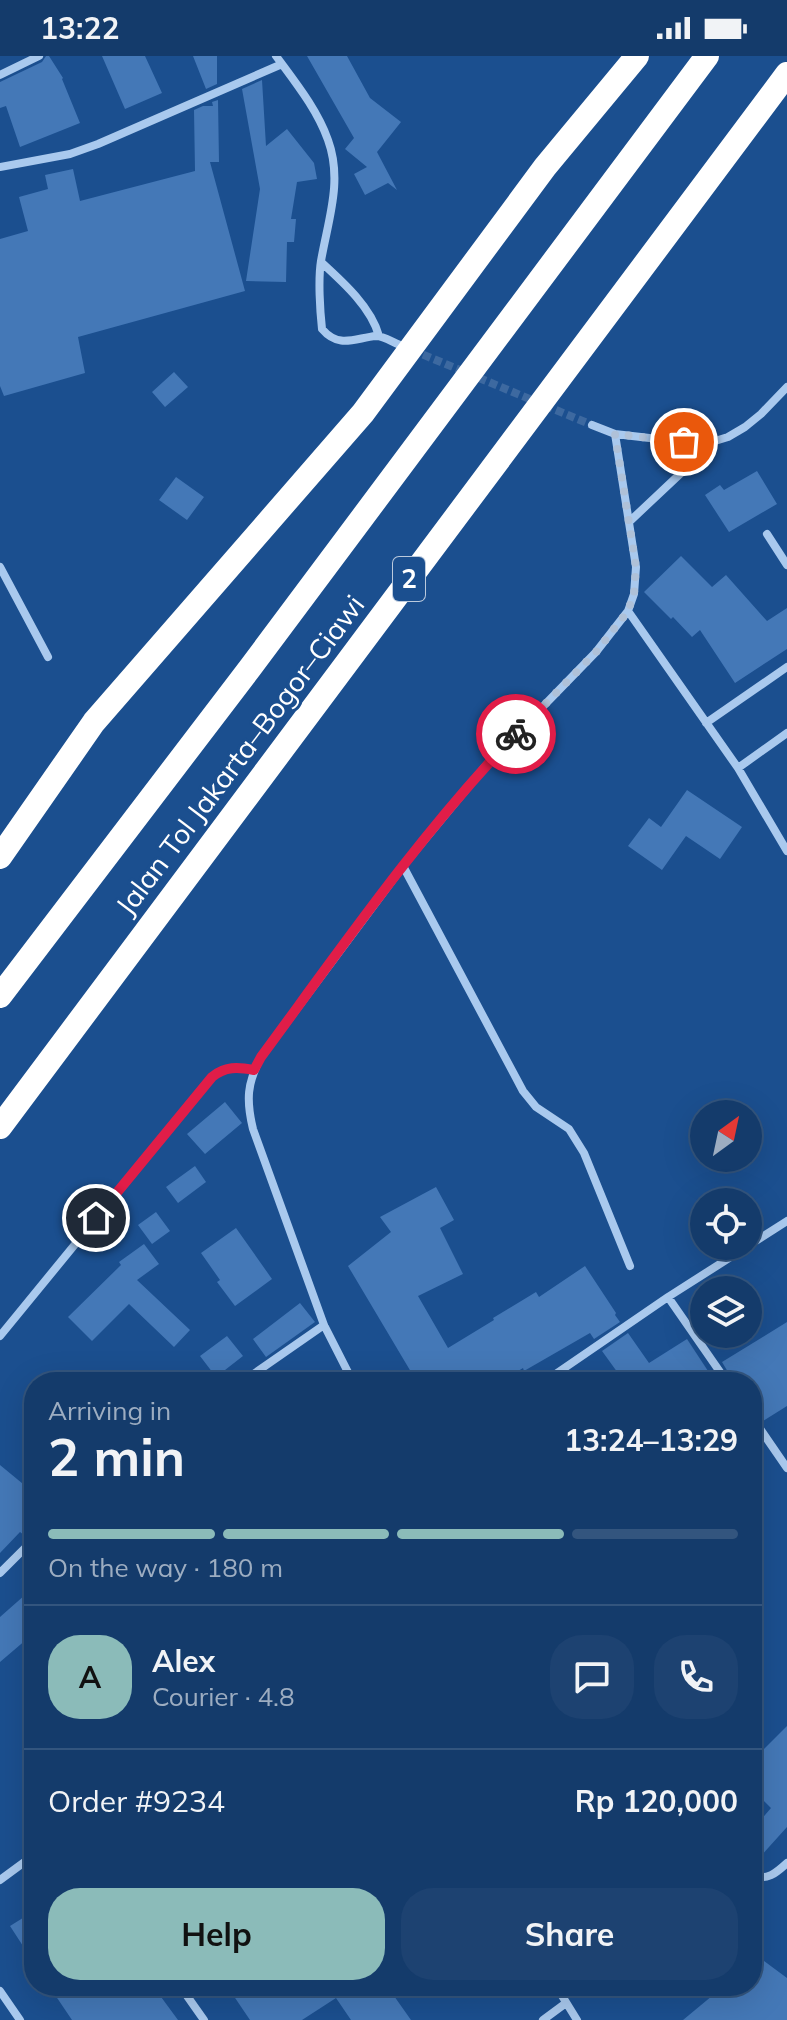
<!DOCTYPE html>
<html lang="en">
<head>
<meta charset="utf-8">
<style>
  :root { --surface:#143b6b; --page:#1d4271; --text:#f1f3f6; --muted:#9dadc1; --line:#33557e; --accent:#8bbbb9 }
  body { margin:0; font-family:Mulish,sans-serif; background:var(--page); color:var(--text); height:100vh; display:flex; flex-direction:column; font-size:30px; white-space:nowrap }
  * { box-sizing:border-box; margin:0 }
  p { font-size:26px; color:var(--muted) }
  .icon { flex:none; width:44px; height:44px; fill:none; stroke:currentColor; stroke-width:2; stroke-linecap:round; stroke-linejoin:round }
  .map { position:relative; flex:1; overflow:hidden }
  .panel { position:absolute; left:24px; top:1316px; width:738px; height:624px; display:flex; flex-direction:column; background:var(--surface); border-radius:32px; box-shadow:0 8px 32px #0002,0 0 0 2px var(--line) }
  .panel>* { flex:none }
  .needle { width:52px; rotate:33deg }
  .controls { position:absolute; left:690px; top:1044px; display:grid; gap:16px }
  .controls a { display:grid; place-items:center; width:72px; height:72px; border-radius:50%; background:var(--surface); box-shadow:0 8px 32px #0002,0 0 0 2px var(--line); font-size:40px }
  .pin { position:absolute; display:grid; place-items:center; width:68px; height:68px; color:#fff; margin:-34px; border:4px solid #fff; border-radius:50%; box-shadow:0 2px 8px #0007 }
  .courier { position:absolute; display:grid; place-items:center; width:80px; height:80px; margin:-40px; border:6px solid #e11d48; border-radius:50%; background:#fff; color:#222; box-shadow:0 2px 10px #0007 }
  .summary em { font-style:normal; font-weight:700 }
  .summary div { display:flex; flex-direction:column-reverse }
  .summary { display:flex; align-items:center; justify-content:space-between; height:136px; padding:0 24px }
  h1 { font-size:52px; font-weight:700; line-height:60px }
  .bar { display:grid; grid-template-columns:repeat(4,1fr); gap:12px 8px; align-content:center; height:96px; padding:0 24px }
  .bar i { height:10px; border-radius:6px; background:var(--line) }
  .bar .on { background:var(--accent) }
  .bar p { grid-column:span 4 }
  .line { display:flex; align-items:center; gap:20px; padding:0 24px; border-top:2px solid var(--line) }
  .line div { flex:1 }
  .round { display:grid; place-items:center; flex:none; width:84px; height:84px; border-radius:32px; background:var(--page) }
  .primary-button { display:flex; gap:16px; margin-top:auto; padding:16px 24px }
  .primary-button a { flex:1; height:92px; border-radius:32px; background:var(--accent); color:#111; font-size:32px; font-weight:700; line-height:92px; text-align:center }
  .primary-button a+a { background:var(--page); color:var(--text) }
  .status { display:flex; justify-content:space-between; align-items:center; height:56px; padding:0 40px; background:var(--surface); direction:ltr }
  .status svg { height:22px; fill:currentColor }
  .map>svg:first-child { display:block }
</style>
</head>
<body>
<div class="status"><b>13:22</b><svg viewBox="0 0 49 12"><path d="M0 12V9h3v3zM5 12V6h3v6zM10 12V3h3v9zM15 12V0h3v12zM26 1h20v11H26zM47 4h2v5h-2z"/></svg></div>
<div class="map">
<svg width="787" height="1964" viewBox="0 0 787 1964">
  <rect width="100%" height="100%" fill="#1b4f8f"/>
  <!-- building -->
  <path fill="#4478b7" d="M 46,0 L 49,0 L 63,22 L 62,23 L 80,67 L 20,91 L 6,50 L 0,52 L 0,26 L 42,6 Z
    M 102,0 L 145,0 L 162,37 L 125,53 Z
    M 193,0 L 217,0 L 217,28 L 206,33 Z
    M 307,0 L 347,0 L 370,42 L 401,66 L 377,96 L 397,134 L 388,127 L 365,139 L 354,118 L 367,111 L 345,93 L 354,82 Z
    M 262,24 L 266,90 L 287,73 L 314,107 L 317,123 L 297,126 L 291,163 L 296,163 L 294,186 L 287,186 L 286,226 L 246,225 L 260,133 L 242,33 Z
    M 218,44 L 219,106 L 210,106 L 245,235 L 78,281 L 85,317 L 4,340 L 0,330 L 0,183 L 28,175 L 19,141 L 48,133 L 45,119 L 73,113 L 80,145 L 195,115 L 194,54 L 203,50 L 213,50 L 212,46 Z
    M 174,316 L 188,331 L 165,351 L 152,336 Z
    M 757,415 L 777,448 L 729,476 L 705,439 L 720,429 L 724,434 Z
    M 176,421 L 204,441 L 187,464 L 159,444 Z
    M 681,500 L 712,531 L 726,519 L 767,565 L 787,552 L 787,593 L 735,627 L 700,574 L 692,581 L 673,561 L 671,563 L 644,536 Z
    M 687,734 L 742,771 L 720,803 L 686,780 L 662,814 L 628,790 L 649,762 L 661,771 Z
    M 225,1046 L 242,1067 L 205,1098 L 187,1078 Z
    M 195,1110 L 206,1126 L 178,1147 L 166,1131 Z
    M 436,1131 L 454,1164 L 440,1172 L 463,1218 L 418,1240 L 448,1292 L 494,1264 L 493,1262 L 536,1236 L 539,1241 L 585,1210 L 616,1257 L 615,1259 L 620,1266 L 594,1283 L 590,1277 L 524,1315 L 523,1312 L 500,1326 L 417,1326 L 348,1210 L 391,1176 L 380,1161 Z
    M 156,1156 L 170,1175 L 152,1188 L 138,1169 Z
    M 236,1172 L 272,1223 L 235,1250 L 217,1226 L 220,1224 L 201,1197 Z
    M 144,1188 L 159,1208 L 137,1224 L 190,1274 L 174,1291 L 129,1248 L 92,1285 L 68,1261 L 121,1209 L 119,1206 Z
    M 300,1247 L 315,1266 L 266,1301 L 253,1283 Z
    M 787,1266 L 787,1350 L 763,1365 L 757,1356 L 752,1354 L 752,1326 L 734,1326 L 722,1306 Z
    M 628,1277 L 649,1307 L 687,1283 L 708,1315 L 710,1314 L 718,1326 L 621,1326 L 623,1324 L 602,1295 Z
    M 227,1280 L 243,1300 L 216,1321 L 200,1300 Z
    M 0,1409 L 34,1437 L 34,1467 L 24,1479 L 20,1476 L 0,1497 Z
    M 34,1531 L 34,1577 L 0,1606 L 0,1561 Z
    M 787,1670 L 787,1771 L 752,1810 L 752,1774 L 771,1752 L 752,1733 L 752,1705 Z
    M 34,1855 L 34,1907 L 10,1870 Z
    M 752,1896 L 787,1922 L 787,1964 L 683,1964 L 724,1930 L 752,1930 Z
    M 49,1930 L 153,1930 L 178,1964 L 72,1964 Z
    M 227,1930 L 387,1930 L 411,1964 L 351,1964 L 336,1942 L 302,1964 L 250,1964 Z"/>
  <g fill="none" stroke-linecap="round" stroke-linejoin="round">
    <!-- street-tunnel -->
    <path stroke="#3d69a0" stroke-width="8" stroke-dasharray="8 4" stroke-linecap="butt" d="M 412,294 L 592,369"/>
    <!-- street -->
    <path stroke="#a9c9ee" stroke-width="8" d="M 276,0 C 295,26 317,53 328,84 C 343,125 328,164 321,205 C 318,223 320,255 322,273 C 339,293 355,282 376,280 C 384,280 392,286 400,289
      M 0,19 L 39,0
      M 0,111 L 70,98 L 98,88 L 282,8
      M 321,206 C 343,226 371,251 379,280
      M 592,369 L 615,378 L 684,386 L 715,385 L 728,381 L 745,371 L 761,358 L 787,331
      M 629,466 L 714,386
      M 767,478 L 787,509
      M 0,511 L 48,601
      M 628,555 L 738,712 L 787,795
      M 706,667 L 787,611
      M 738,712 L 787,677
      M 403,810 L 523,1035 L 536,1051 L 569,1073 L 584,1097 L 630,1210
      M 748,1190 L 787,1165
      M 668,1241 L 727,1326
      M 0,1280 L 212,1021 C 225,1010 238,1011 254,1014
      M 242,1326 L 324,1269
      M 353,1326 L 324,1269 L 253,1073 C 246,1044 247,1027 261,1001 L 403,810 L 488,707 L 596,596 L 628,555 L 634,538 L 636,511 L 615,378
      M 544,1326 L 668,1241 L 748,1190
      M 752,1361 L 787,1412
      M 0,1517 L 34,1483
      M 752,1820 C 768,1824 775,1818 787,1807
      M 0,1824 L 34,1799
      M 180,1930 L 204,1964
      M 556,1930 L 577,1964
      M 0,1935 L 20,1964
      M 543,1964 L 566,1947"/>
    <!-- highway -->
    <path stroke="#fff" stroke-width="24" d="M 0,801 L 94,666 L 363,357 L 545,111 L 637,0
      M 0,940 L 250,612 L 707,0
      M 0,1071 L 787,18"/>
  </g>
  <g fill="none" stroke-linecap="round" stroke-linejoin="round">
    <!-- done -->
    <path stroke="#afc1d8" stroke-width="8" stroke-dasharray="0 14.4" d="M 516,678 L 596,596 L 628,555 L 634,538 L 636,511 L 615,378 L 684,386"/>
    <!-- route -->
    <path stroke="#e11d48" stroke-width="10" d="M 96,1162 L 212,1021 C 225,1010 238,1011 254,1014 L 261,1001 C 342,891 421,777 516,678"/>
  </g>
  <g text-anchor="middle" stroke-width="6" stroke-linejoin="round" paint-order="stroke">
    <!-- shield labels -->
    <rect fill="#1b4f8f" stroke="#bbcadd" stroke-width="2" x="393" y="501" width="32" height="44" rx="6"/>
    <g font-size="26" font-weight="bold" fill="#fff">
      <text x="409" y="532">2</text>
    </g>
    <!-- street labels -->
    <g font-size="28" fill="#fff" stroke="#1b4f8f">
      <text transform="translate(240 699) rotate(-53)" y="10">Jalan Tol Jakarta–Bogor–Ciawi</text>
    </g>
  </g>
</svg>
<div class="controls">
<a><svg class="needle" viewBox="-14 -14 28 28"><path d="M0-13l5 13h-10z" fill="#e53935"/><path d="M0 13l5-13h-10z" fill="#9dadc1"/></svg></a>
<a><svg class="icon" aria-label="locate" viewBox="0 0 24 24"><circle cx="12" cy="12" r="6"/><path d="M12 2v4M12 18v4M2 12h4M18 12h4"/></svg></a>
<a><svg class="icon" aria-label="layers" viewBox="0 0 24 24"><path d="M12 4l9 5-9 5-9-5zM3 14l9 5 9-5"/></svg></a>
</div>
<div class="pin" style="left:684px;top:386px;background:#ea580c"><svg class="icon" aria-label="bag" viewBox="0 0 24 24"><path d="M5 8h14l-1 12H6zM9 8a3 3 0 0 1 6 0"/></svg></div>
<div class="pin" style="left:96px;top:1162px;background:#1f2937"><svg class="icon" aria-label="home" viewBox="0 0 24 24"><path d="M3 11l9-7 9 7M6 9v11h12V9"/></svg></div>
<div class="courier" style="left:516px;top:678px"><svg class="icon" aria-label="bike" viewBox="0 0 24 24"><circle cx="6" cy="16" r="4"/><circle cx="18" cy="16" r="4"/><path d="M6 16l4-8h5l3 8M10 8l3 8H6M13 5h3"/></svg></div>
<section class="panel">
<div class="summary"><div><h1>2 min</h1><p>Arriving in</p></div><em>13:24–13:29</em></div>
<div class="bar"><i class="on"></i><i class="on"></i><i class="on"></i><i></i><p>On the way · 180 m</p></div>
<div class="line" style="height:144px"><b class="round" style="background:var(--accent);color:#111">A</b><div><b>Alex</b><p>Courier · 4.8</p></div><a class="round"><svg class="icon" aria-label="chat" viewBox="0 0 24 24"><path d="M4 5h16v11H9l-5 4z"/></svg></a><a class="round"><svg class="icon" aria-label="phone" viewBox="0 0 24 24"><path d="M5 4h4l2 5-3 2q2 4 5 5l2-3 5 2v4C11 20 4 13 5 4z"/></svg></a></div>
<div class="line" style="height:104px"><div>Order #9234</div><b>Rp 120,000</b></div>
<div class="primary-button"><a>Help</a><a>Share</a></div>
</section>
</div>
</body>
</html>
